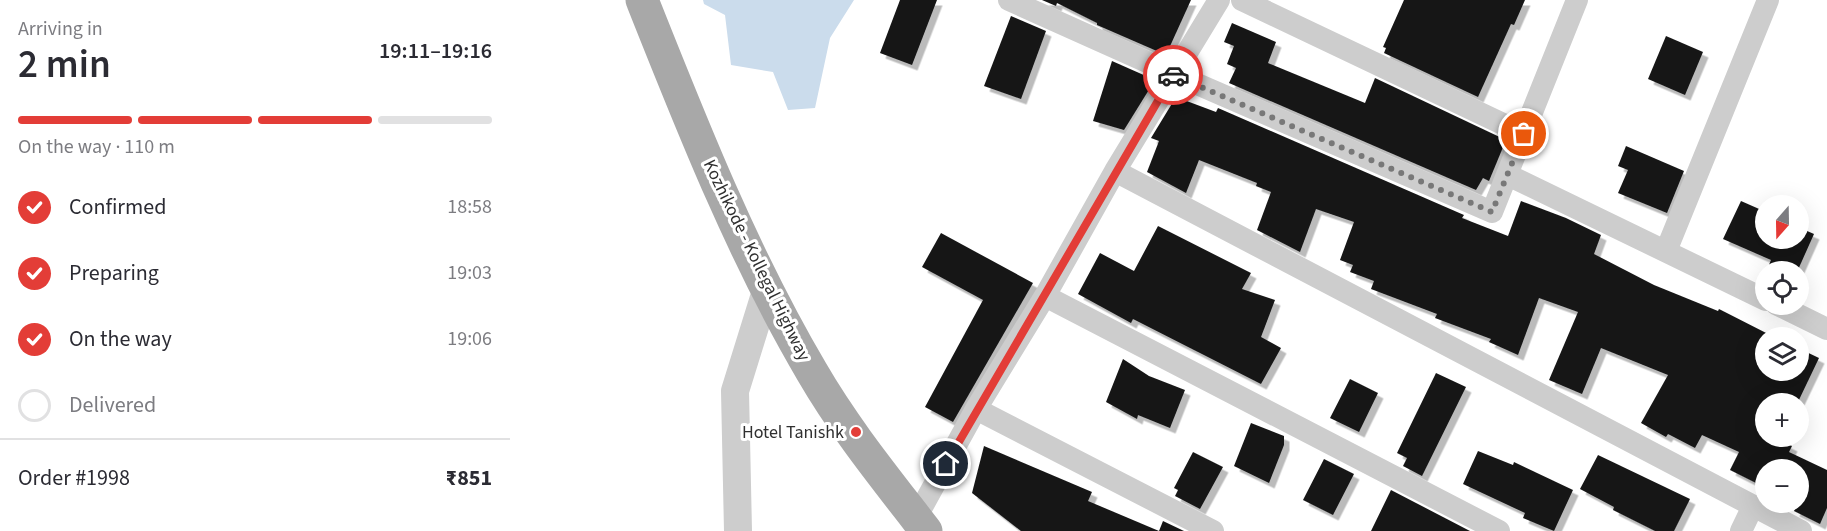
<!DOCTYPE html>
<html lang="en">
<head>
<meta charset="utf-8">
<style>
  :root { --surface:#fff; --page:#f2f2f3; --text:#2b2b33; --muted:#7c7c81; --line:#e1e1e2; --accent:#e33d37 }
  body { margin:0; font-family:"Source Sans 3",sans-serif; background:var(--page); color:var(--text); height:100vh; display:flex; flex-direction:column; font-size:22px; white-space:nowrap }
  * { box-sizing:border-box; margin:0 }
  p { font-size:20px; color:var(--muted) }
  .icon { flex:none; width:33px; height:33px; fill:none; stroke:currentColor; stroke-width:2; stroke-linecap:round; stroke-linejoin:round }
  .map { position:relative; flex:1; overflow:hidden }
  .drawer { display:flex; flex-direction:column; background:var(--surface); width:510px }
  .drawer>* { flex:none }
  .needle { width:39px; rotate:200deg }
  .tools { position:absolute; left:1245px; top:195px; display:grid; gap:12px }
  .tools a { display:grid; place-items:center; width:54px; height:54px; border-radius:50%; background:var(--surface); box-shadow:0 6px 24px #0002; font-size:30px }
  .pin { position:absolute; display:grid; place-items:center; width:51px; height:51px; color:#fff; margin:-26px; border:3px solid #fff; border-radius:50%; box-shadow:0 2px 6px #0007 }
  .courier { position:absolute; display:grid; place-items:center; width:60px; height:60px; margin:-30px; border:4px solid #e33d37; border-radius:50%; background:#fff; color:#222; box-shadow:0 2px 8px #0007 }
  .headline em { font-style:normal; font-weight:600 }
  .headline div { display:flex; flex-direction:column-reverse }
  .headline { display:flex; align-items:center; justify-content:space-between; height:102px; padding:0 18px }
  h1 { font-size:39px; font-weight:600; line-height:45px }
  .bar { display:grid; grid-template-columns:repeat(4,1fr); gap:9px 6px; align-content:center; height:72px; padding:0 18px }
  .bar i { height:8px; border-radius:4px; background:var(--line) }
  .bar .active { background:var(--accent) }
  .bar p { grid-column:span 4 }
  .line { display:flex; align-items:center; gap:15px; padding:0 18px; border-top:2px solid var(--line) }
  .line div { flex:1 }
  ol { padding:0 18px; list-style:none }
  li { display:flex; align-items:center; gap:18px; height:66px }
  li p { margin-inline-start:auto }
  li .icon { padding:6px; border-radius:50%; background:var(--accent); color:#fff; stroke-width:4 }
  li:last-child { color:var(--muted) }
  li i { width:33px; height:33px; border:3px solid var(--line); border-radius:50% }
  main { display:flex; flex:1; min-height:0 }
  .map>svg:first-child { display:block }
</style>
</head>
<body>
<main>
<section class="drawer">
<div class="headline"><div><h1>2 min</h1><p>Arriving in</p></div><em>19:11–19:16</em></div>
<div class="bar"><i class="active"></i><i class="active"></i><i class="active"></i><i></i><p>On the way · 110 m</p></div>
<ol>
<li><svg class="icon" aria-label="check" viewBox="0 0 24 24"><path d="M5 12l5 5 9-10"/></svg>Confirmed<p>18:58</p></li>
<li><svg class="icon" aria-label="check" viewBox="0 0 24 24"><path d="M5 12l5 5 9-10"/></svg>Preparing<p>19:03</p></li>
<li><svg class="icon" aria-label="check" viewBox="0 0 24 24"><path d="M5 12l5 5 9-10"/></svg>On the way<p>19:06</p></li>
<li><i></i>Delivered</li>
</ol>
<div class="line" style="height:78px"><div>Order #1998</div><b>₹851</b></div>
</section>
<div class="map">
<svg width="1317" height="531" viewBox="0 0 1317 531">
  <defs>
    <filter id="shadow"><feDropShadow dx="5.5" dy="5.5" stdDeviation="0" flood-color="#0004"/></filter>
  </defs>
  <rect width="100%" height="100%" fill="#fff"/>
  <!-- water -->
  <path fill="#cbdcec" d="M 193,0 L 344,0 L 320,38 L 305,108 L 278,110 L 263,72 L 221,65 L 215,15 L 194,4 Z"/>
  <!-- building -->
  <path fill="#171717" filter="url(#shadow)" d="M 390,0 L 427,0 L 402,65 L 370,53 Z
    M 532,0 L 681,0 L 656,55 L 587,25 L 587,23 L 547,3 L 546,6 Z
    M 894,0 L 1015,0 L 1004,25 L 1001,24 L 968,97 L 874,53 L 876,48 L 873,47 Z
    M 501,16 L 536,31 L 511,99 L 474,86 Z
    M 722,23 L 766,42 L 758,63 L 855,103 L 865,78 L 996,140 L 979,181 L 973,178 L 966,190 L 719,83 L 726,68 L 717,64 L 724,46 L 714,42 Z
    M 1156,36 L 1193,52 L 1175,95 L 1138,79 Z
    M 602,61 L 645,80 L 614,130 L 583,121 Z
    M 666,97 L 706,112 L 708,108 L 954,215 L 952,218 L 998,236 L 1011,201 L 1056,218 L 1091,235 L 1084,254 L 1144,285 L 1208,311 L 1209,309 L 1266,338 L 1256,338 L 1256,370 L 1288,370 L 1288,348 L 1309,358 L 1287,404 L 1256,404 L 1256,436 L 1277,436 L 1274,442 L 1282,446 L 1279,452 L 1317,470 L 1317,508 L 1310,524 L 1284,511 L 1287,504 L 1284,502 L 1288,502 L 1288,470 L 1256,470 L 1256,488 L 1220,470 L 1229,452 L 1192,435 L 1185,448 L 1158,434 L 1156,437 L 1131,423 L 1158,375 L 1091,348 L 1072,394 L 1039,380 L 1068,312 L 1029,298 L 1008,355 L 979,342 L 981,339 L 925,318 L 927,314 L 861,289 L 864,281 L 840,272 L 843,265 L 830,260 L 844,222 L 806,209 L 790,252 L 747,230 L 761,192 L 746,186 L 747,183 L 689,160 L 676,193 L 637,172 L 649,141 L 641,138 Z
    M 1116,146 L 1174,171 L 1157,213 L 1108,193 L 1118,170 L 1108,166 Z
    M 1231,201 L 1256,212 L 1256,238 L 1288,238 L 1288,227 L 1304,234 L 1287,272 L 1256,272 L 1261,260 L 1213,239 Z
    M 648,226 L 741,273 L 732,289 L 765,300 L 751,337 L 771,348 L 751,384 L 623,319 L 621,323 L 568,294 L 590,253 L 624,271 Z
    M 431,233 L 523,283 L 443,422 L 415,407 L 473,300 L 412,267 Z
    M 613,359 L 639,376 L 675,390 L 660,428 L 628,415 L 627,419 L 596,402 Z
    M 926,373 L 956,387 L 912,476 L 893,466 L 897,458 L 887,453 Z
    M 840,379 L 868,393 L 849,432 L 820,418 Z
    M 741,423 L 774,436 L 774,445 L 759,483 L 724,466 Z
    M 474,446 L 582,492 L 578,501 L 649,531 L 653,521 L 674,531 L 511,531 L 462,493 Z
    M 968,451 L 1003,465 L 1004,462 L 1063,490 L 1044,531 L 1013,518 L 1015,513 L 953,484 Z
    M 683,452 L 713,467 L 690,509 L 665,496 L 668,490 L 664,488 Z
    M 1088,455 L 1180,499 L 1164,531 L 1145,531 L 1103,510 L 1104,507 L 1070,489 Z
    M 814,459 L 844,474 L 823,515 L 793,500 Z
    M 881,490 L 960,531 L 861,531 Z"/>
  <g fill="none" stroke-linecap="round" stroke-linejoin="round">
    <!-- minor -->
    <path stroke="#cdcdcd" stroke-width="22" d="M 499,0 L 664,74 L 982,212 L 1067,0
      M 732,0 L 1014,134
      M 605,171 L 1291,531
      M 998,175 L 1256,300
      M 1156,251 L 1258,0
      M 535,296 L 989,531
      M 1266,304 L 1317,329
      M 466,409 L 703,531
      M 406,518 L 466,409 L 535,296 L 605,171 L 709,0
      M 1231,531 L 1243,506"/>
    <!-- tertiary -->
    <path stroke="#cdcdcd" stroke-width="28" d="M 228,531 L 225,391 L 257,288"/>
    <!-- primary -->
    <path stroke="#a8a8a8" stroke-width="33" d="M 132,0 C 182,126 233,255 302,372 C 335,429 376,479 416,531"/>
  </g>
  <g fill="none" stroke-linecap="round" stroke-linejoin="round">
    <!-- done -->
    <path stroke="#787878" stroke-width="6" stroke-dasharray="0 10.8" d="M 663,75 L 982,212 L 1014,134"/>
    <!-- route -->
    <path stroke="#e33d37" stroke-width="8" d="M 436,464 L 663,75"/>
  </g>
  <!-- markers -->
  <circle fill="#e33d37" stroke="#fff" stroke-width="2" cx="346" cy="432" r="6"/>
  <g text-anchor="middle" stroke-width="6" stroke-linejoin="round" paint-order="stroke">
    <!-- street labels -->
    <g font-size="18" fill="#303030" stroke="#fff">
      <text transform="translate(247 260) rotate(64)" y="6">Kozhikode - Kollegal Highway</text>
    </g>
    <!-- poi labels -->
    <g font-size="18" fill="#303030" stroke="#fff" text-anchor="end">
      <text x="334" y="438">Hotel Tanishk</text>
    </g>
  </g>
</svg>
<div class="tools">
<a><svg class="needle" viewBox="-14 -14 28 28"><path d="M0-13l5 13h-10z" fill="#e53935"/><path d="M0 13l5-13h-10z" fill="#7c7c81"/></svg></a>
<a><svg class="icon" aria-label="locate" viewBox="0 0 24 24"><circle cx="12" cy="12" r="6"/><path d="M12 2v4M12 18v4M2 12h4M18 12h4"/></svg></a>
<a><svg class="icon" aria-label="layers" viewBox="0 0 24 24"><path d="M12 4l9 5-9 5-9-5zM3 14l9 5 9-5"/></svg></a>
<a>+</a>
<a>−</a>
</div>
<div class="pin" style="left:1014px;top:134px;background:#ea580c"><svg class="icon" aria-label="bag" viewBox="0 0 24 24"><path d="M5 8h14l-1 12H6zM9 8a3 3 0 0 1 6 0"/></svg></div>
<div class="pin" style="left:436px;top:464px;background:#1f2937"><svg class="icon" aria-label="home" viewBox="0 0 24 24"><path d="M3 11l9-7 9 7M6 9v11h12V9"/></svg></div>
<div class="courier" style="left:663px;top:75px"><svg class="icon" aria-label="car" viewBox="0 0 24 24"><path d="M5 17H2v-5l4-1 3-4h7l3 4 3 1v5h-3M9 17h6M6 11h13"/><circle cx="7" cy="17" r="2"/><circle cx="17" cy="17" r="2"/></svg></div>
</div>
</main>
</body>
</html>
